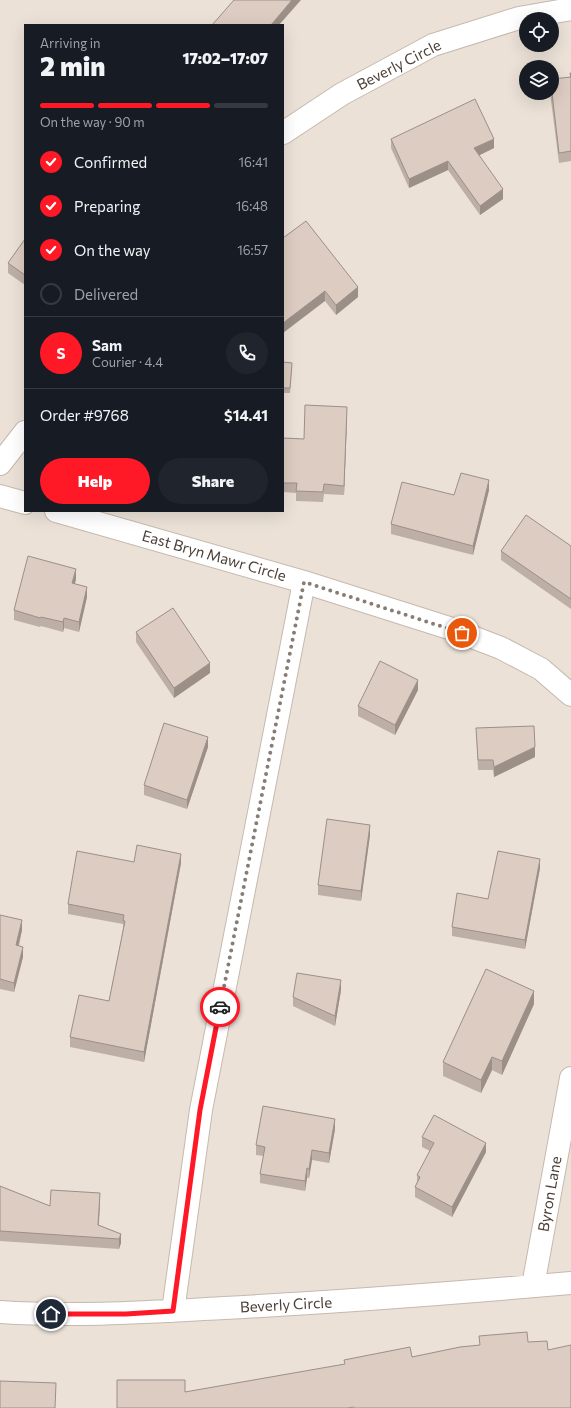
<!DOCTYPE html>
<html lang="en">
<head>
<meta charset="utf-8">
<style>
  :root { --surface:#171b24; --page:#20242c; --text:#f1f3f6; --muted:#9ea1a6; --line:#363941; --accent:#ff1826 }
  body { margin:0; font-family:Commissioner,sans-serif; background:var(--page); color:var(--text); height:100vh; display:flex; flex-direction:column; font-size:15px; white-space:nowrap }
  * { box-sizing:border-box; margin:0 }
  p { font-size:13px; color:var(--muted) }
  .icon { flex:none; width:22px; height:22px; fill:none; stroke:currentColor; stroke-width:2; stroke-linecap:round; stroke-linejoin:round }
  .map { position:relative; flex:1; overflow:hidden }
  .sheet { position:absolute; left:24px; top:24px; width:260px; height:488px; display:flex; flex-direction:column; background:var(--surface); border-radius:0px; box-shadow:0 4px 16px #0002 }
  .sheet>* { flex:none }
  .controls { position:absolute; left:519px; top:12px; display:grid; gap:8px }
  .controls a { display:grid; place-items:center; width:40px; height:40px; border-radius:50%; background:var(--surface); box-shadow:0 4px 16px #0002; font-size:20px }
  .pin { position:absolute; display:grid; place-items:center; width:34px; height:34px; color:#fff; margin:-17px; border:2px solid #fff; border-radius:50%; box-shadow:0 1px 4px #0007 }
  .courier { position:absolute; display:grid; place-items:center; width:40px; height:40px; margin:-20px; border:3px solid #ff1826; border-radius:50%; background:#fff; color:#222; box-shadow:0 1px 5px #0007 }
  .head em { font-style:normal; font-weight:800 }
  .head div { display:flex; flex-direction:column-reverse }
  .head { display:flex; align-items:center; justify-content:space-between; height:68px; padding:0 16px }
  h1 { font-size:26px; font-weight:800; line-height:30px }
  .bar { display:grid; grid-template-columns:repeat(4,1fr); gap:6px 4px; align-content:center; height:48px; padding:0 16px }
  .bar i { height:5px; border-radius:3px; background:var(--line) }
  .bar .active { background:var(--accent) }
  .bar p { grid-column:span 4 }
  .line { display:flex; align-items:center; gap:10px; padding:0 16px; border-top:1px solid var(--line) }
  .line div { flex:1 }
  .round { display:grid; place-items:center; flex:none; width:42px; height:42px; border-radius:21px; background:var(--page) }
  ol { padding:0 16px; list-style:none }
  li { display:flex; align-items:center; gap:12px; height:44px }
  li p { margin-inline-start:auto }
  li .icon { padding:4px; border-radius:50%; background:var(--accent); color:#fff; stroke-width:4 }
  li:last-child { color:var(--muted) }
  li i { width:22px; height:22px; border:2px solid var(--line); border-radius:50% }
  .cta { display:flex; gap:8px; margin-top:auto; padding:8px 16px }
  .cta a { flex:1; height:46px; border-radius:24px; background:var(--accent); color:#fff; font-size:16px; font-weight:800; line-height:46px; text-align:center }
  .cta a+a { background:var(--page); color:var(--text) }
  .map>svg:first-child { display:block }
</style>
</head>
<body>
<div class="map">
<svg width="571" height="1408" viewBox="0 0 571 1408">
  <rect width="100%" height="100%" fill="#f7f0ea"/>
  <!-- residential -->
  <path fill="#ebe1d7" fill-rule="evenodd" d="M 0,0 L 571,0 L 571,1408 L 0,1408 ZM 526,19 L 552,19 L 552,45 L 526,45 ZM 25,25 L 283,25 L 283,511 L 25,511 ZM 526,67 L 552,67 L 552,93 L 526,93 Z"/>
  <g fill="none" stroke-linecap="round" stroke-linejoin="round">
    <!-- minor casing -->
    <g stroke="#c6b9ae" stroke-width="24">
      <path id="minor" d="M 283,133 L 342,94 L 433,45 L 519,18 L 571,9
        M 0,464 L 25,432
        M 0,496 L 25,503
        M 56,511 L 304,582 L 449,628 L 501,648 L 541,669 L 571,695
        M 533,1286 L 571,1078
        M 173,1311 L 201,1110 L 304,582
        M 0,1312 C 74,1317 149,1312 224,1308 C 340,1302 455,1293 571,1283"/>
    </g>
    <!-- minor -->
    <use href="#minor" stroke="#fff" stroke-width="22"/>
  </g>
  <!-- wall -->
  <path fill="#beafa6" d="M 570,73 L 571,73 L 571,161 L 559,163 L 550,93 L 552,93 L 570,77 Z
    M 391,139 L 494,148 L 479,155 L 503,199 L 480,215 L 448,170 L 409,188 L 391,148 Z
    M 283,238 L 358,297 L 336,315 L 325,301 Z
    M 25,239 L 25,285 L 8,273 L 8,263 Z
    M 283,362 L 292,368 L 290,393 L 283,393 Z
    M 347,417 L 344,495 L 324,494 L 323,502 L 296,501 L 296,493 L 283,492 L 283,438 L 304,439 Z
    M 489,490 L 473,555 L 391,534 L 391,524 L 454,495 Z
    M 571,546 L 571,609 L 501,560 L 501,551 Z
    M 76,579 L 75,584 L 87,597 L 79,632 L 64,628 L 63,632 L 41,626 L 40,627 L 14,620 L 14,610 Z
    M 136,632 L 210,673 L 174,698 L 136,642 Z
    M 418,690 L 395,735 L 358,716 L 358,706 Z
    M 476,728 L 535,757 L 494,777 L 493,770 L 478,770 Z
    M 208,747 L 187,809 L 144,795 L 144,785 Z
    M 370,835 L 361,901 L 318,895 L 318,885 Z
    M 134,862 L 181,863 L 144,1062 L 70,1047 L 70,1037 L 109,1001 L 123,929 L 123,924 L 68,914 L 68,904 Z
    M 540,868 L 525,949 L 452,936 L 452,927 L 488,899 Z
    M 0,915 L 22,930 L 19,946 L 23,957 L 14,992 L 0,989 Z
    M 341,990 L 335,1026 L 293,1006 L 293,997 Z
    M 534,1004 L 502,1075 L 492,1070 L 481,1093 L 443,1076 L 443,1062 Z
    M 335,1129 L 329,1163 L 312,1160 L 309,1178 L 307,1178 L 305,1191 L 260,1183 L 260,1174 L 264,1156 L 256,1155 L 256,1145 Z
    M 422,1137 L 486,1152 L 452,1217 L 415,1197 L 415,1187 L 417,1182 L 417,1175 L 430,1151 L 422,1147 Z
    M 0,1186 L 50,1206 L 100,1202 L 99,1225 L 121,1234 L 121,1243 L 119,1249 L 0,1241 Z"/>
  <!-- shaded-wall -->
  <path fill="#9b8f87" d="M 292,0 L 301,0 L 279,25 L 271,25 Z
    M 494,139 L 494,148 L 474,158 L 474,148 Z
    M 448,161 L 448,170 L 409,188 L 409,179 Z
    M 503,189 L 503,199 L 480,215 L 480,206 Z
    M 358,287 L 358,297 L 336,315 L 336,305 Z
    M 325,291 L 325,301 L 283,333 L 283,323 Z
    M 347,407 L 347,417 L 344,495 L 344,486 Z
    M 489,480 L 489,490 L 473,555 L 473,546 Z
    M 76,569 L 76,579 L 72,593 L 72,583 Z
    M 87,587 L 87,597 L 79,632 L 79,622 Z
    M 64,618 L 64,628 L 63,632 L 63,622 Z
    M 210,663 L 210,673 L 174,698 L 174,688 Z
    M 418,680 L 418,690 L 395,735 L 395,725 Z
    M 208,737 L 208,747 L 187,809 L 187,800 Z
    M 535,747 L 535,757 L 494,777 L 494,767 Z
    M 370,825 L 370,835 L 361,901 L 361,891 Z
    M 181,854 L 181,863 L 144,1062 L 144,1052 Z
    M 540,859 L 540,868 L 525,949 L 525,940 Z
    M 22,920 L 22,930 L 16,955 L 16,945 Z
    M 23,947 L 23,957 L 14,992 L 14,983 Z
    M 341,980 L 341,990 L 335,1026 L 335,1016 Z
    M 534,991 L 534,1004 L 502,1075 L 502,1061 Z
    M 492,1057 L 492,1070 L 481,1093 L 481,1080 Z
    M 335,1119 L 335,1129 L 329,1163 L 329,1153 Z
    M 486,1143 L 486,1152 L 452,1217 L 452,1207 Z
    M 312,1150 L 312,1160 L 309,1178 L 309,1169 Z
    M 307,1168 L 307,1178 L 305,1191 L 305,1181 Z
    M 100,1193 L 100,1202 L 98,1234 L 98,1225 Z
    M 121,1234 L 121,1243 L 119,1249 L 119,1239 Z"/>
  <!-- building -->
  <path fill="#ddccc1" stroke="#9b8f87" d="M 234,0 L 292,0 L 271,25 L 212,25 Z
    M 570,73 L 571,73 L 571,151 L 559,153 L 552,93 L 552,79 L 571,77 Z
    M 475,99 L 494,139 L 474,148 L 503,189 L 480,206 L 448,161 L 409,179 L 391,139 Z
    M 306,221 L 358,287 L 336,305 L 325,291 L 283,323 L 283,238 Z
    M 25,239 L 25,275 L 8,263 Z
    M 283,362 L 292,363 L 290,388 L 283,388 Z
    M 305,405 L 347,407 L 344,486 L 324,484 L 323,492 L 296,491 L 297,483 L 283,483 L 283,438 L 304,439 Z
    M 461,473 L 489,480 L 473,546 L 391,524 L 402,482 L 454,495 Z
    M 526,515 L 571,546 L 571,599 L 501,551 Z
    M 28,556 L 76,569 L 72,583 L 87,587 L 79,622 L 64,618 L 63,622 L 41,617 L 40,618 L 14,610 Z
    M 173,608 L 210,663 L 174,688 L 136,632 Z
    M 380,661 L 418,680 L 395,725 L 358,706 Z
    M 164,723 L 208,737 L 187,800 L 144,785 Z
    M 534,726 L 535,747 L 494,767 L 493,760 L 478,760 L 476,728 Z
    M 327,819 L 370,825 L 361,891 L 318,885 Z
    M 137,845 L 181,854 L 144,1052 L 70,1037 L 79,995 L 109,1001 L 125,921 L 123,921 L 124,915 L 68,904 L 77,851 L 134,862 Z
    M 498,851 L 540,859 L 525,940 L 452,927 L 457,893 L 488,899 Z
    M 0,915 L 22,920 L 16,945 L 23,947 L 14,983 L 0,979 Z
    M 486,969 L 534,991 L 502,1061 L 492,1057 L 481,1080 L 443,1062 Z
    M 297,973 L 341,980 L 335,1016 L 293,997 Z
    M 263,1106 L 335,1119 L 329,1153 L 312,1150 L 309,1169 L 307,1168 L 305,1181 L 260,1174 L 265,1147 L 256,1145 Z
    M 434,1115 L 486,1143 L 452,1207 L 415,1187 L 420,1177 L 417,1175 L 434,1143 L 422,1137 Z
    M 0,1186 L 50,1206 L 51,1190 L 100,1193 L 98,1225 L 121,1234 L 119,1239 L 0,1231 Z
    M 527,1332 L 528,1342 L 547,1341 L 548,1350 L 571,1345 L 571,1408 L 354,1408 L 354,1407 L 347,1408 L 117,1408 L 117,1380 L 185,1380 L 185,1392 L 345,1364 L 344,1360 L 410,1347 L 412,1357 L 460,1347 L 480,1345 L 479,1336 Z
    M 0,1381 L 56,1383 L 55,1408 L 0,1408 Z"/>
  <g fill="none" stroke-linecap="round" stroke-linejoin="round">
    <!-- done -->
    <path stroke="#887d76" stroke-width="4" stroke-dasharray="0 7.2" d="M 220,1007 L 304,582 L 462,633"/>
    <!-- route -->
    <path stroke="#ff1826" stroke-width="5" d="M 51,1314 L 126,1314 L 173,1311 L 200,1110 L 220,1007"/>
  </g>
  <g text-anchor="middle" stroke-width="3.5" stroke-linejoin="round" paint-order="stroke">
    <!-- street labels -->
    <g font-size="15" fill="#4c3f37" stroke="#fff">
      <text transform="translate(399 65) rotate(-27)" y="5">Beverly Circle</text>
      <text transform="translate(214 556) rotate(16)" y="5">East Bryn Mawr Circle</text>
      <text transform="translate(550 1194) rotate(-80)" y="5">Byron Lane</text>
      <text transform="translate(286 1305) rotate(-3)" y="5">Beverly Circle</text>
    </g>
  </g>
</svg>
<div class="controls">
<a><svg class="icon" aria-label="locate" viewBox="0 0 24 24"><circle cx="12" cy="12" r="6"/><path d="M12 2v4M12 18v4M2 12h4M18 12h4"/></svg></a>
<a><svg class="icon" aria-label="layers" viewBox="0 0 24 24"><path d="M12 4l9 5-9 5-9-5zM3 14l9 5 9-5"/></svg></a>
</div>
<div class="pin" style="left:462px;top:633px;background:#ea580c"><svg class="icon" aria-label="bag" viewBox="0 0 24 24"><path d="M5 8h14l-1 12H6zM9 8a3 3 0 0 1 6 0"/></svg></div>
<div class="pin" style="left:51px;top:1314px;background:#1f2937"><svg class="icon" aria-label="home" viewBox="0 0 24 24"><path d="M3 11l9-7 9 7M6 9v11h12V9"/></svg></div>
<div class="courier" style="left:220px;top:1007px"><svg class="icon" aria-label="car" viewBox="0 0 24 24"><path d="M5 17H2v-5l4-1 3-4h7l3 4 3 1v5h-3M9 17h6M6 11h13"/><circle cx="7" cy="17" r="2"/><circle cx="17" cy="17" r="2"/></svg></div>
<section class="sheet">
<div class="head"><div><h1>2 min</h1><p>Arriving in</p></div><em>17:02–17:07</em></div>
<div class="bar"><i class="active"></i><i class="active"></i><i class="active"></i><i></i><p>On the way · 90 m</p></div>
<ol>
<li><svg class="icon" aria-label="check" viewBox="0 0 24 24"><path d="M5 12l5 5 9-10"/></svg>Confirmed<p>16:41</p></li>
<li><svg class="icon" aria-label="check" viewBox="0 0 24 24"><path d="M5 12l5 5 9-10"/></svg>Preparing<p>16:48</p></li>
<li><svg class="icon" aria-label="check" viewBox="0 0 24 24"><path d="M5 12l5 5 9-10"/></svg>On the way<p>16:57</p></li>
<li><i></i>Delivered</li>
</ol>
<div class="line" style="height:72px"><b class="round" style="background:var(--accent);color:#fff">S</b><div><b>Sam</b><p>Courier · 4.4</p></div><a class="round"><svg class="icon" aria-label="phone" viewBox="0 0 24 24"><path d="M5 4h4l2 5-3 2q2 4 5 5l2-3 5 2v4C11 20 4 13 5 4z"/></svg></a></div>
<div class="line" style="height:52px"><div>Order #9768</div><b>$14.41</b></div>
<div class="cta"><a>Help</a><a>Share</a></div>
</section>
</div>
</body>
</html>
